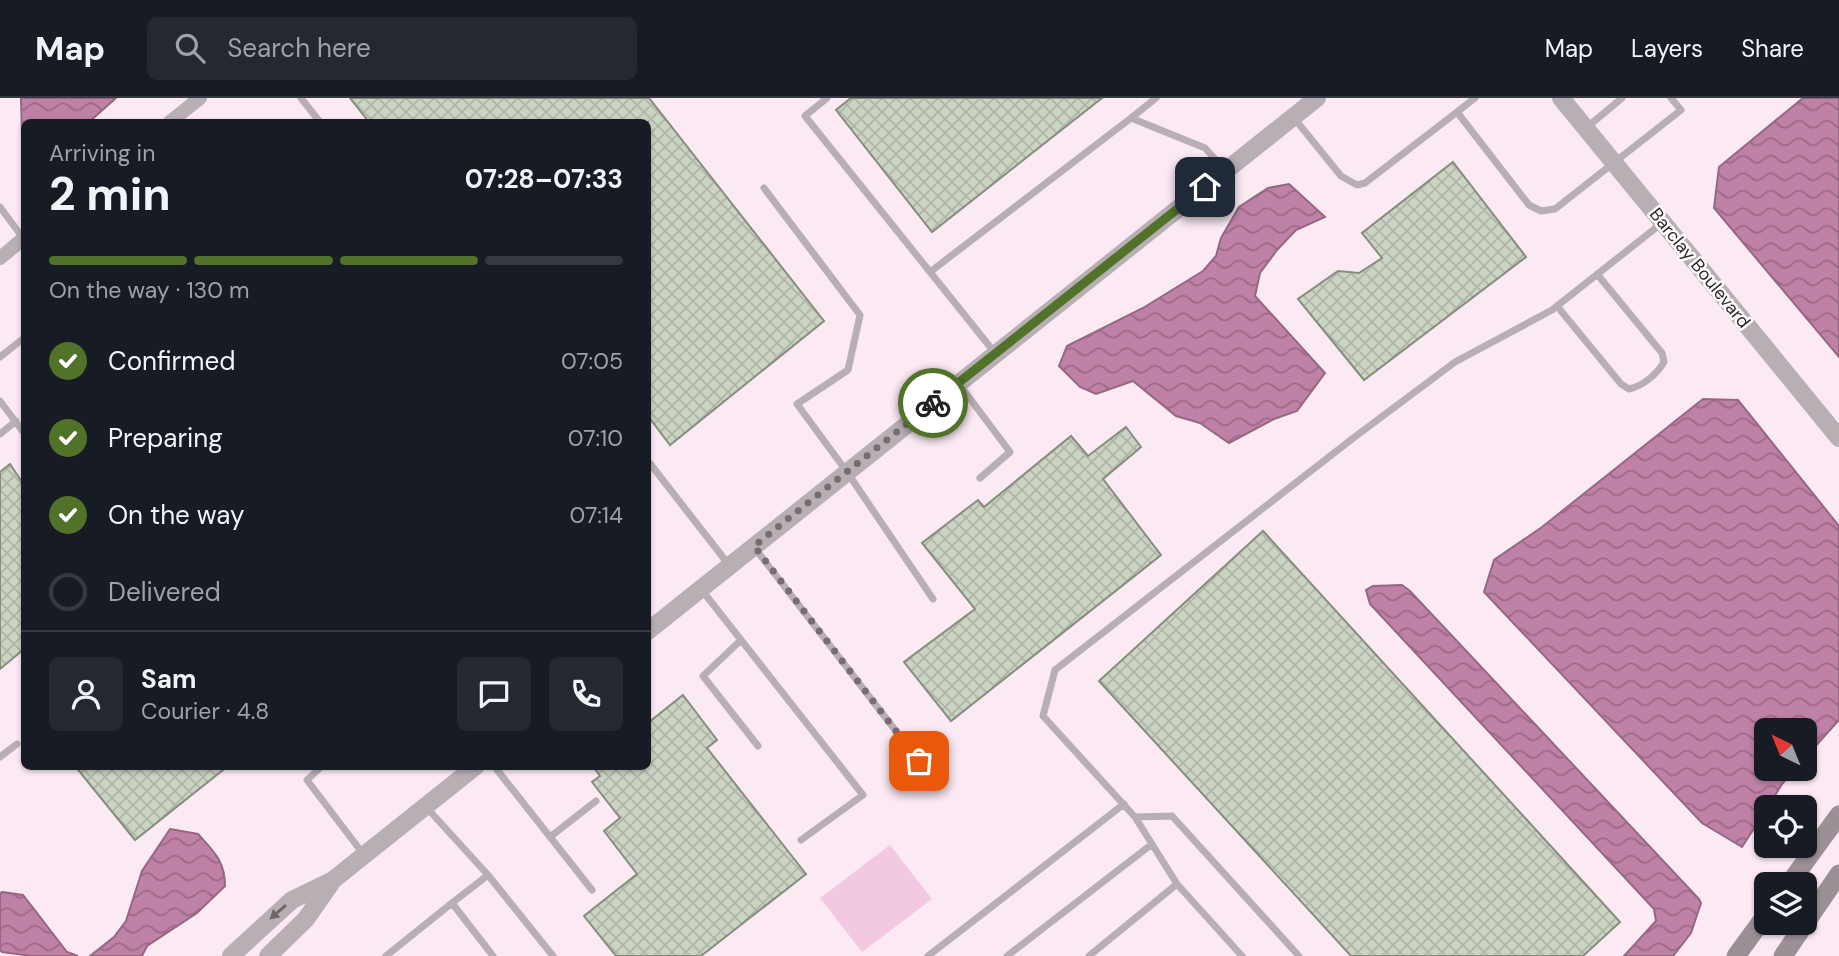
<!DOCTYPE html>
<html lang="en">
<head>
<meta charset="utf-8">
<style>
  :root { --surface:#171b24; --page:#242831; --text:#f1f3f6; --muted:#9ea1a6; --line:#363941; --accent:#517229 }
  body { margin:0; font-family:"DM Sans",sans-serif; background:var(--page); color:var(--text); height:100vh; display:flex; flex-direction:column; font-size:26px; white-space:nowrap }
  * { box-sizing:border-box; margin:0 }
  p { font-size:23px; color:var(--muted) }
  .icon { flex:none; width:38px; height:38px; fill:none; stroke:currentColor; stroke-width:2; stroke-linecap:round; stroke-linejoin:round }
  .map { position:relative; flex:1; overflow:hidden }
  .drawer { position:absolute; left:21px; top:21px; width:630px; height:651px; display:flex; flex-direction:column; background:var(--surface); border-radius:10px; box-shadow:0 2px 5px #0004 }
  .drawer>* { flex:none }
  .needle { width:46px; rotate:317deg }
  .fabs { position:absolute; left:1754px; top:620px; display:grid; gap:14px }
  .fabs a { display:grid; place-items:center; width:63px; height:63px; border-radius:10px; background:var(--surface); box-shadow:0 2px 5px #0004; font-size:35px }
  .pin { position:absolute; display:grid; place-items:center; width:60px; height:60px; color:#fff; margin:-30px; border-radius:14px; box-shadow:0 4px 10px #0006 }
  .courier { position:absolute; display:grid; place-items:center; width:70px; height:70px; margin:-35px; border:5px solid #517229; border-radius:50%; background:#fff; color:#222; box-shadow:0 2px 9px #0007 }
  .overview em { font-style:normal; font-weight:700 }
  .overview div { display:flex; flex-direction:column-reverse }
  .overview { display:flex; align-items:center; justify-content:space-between; height:119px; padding:0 28px }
  h1 { font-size:46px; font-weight:700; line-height:52px }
  .bar { display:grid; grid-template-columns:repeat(4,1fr); gap:10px 7px; align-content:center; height:84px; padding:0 28px }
  .bar i { height:9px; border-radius:5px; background:var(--line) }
  .bar .current { background:var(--accent) }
  .bar p { grid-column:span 4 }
  .line { display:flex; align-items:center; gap:18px; padding:0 28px; border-top:2px solid var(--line) }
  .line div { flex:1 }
  .round { display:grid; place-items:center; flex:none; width:74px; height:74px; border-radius:10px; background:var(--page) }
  ol { padding:0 28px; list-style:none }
  li { display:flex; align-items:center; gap:21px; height:77px }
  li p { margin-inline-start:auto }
  li .icon { padding:7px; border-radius:50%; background:var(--accent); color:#fff; stroke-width:4 }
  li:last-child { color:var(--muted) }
  li i { width:38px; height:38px; border:4px solid var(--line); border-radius:50% }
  header { display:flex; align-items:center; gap:42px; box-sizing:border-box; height:98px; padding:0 35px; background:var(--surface); border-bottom:2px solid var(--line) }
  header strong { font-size:33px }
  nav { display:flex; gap:38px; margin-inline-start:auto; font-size:24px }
  .search { width:490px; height:63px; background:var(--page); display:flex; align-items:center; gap:18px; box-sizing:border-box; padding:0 24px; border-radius:10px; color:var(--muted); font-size:26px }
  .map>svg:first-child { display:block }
</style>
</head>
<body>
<header>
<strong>Map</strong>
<div class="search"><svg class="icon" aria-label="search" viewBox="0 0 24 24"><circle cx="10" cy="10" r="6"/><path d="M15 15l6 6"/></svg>Search here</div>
<nav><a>Map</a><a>Layers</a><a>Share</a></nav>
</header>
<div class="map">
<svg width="1839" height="858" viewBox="0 0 1839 858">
  <defs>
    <pattern id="water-waves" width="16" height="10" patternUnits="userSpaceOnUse" patternTransform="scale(1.75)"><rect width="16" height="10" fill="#c081a7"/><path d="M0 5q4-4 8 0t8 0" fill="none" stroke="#9c6a88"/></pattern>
    <pattern id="building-cross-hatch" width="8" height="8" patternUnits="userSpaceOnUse" patternTransform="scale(1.75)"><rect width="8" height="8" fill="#cbd3c3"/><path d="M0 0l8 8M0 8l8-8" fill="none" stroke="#afb5a8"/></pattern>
  </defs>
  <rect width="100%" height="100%" fill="#fbe9f3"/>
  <!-- grass -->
  <path fill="#f3c9e1" d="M 890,747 L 932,801 L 862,854 L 820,800 Z"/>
  <!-- water -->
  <path fill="url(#water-waves)" stroke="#956782" stroke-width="2" d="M 21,0 L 116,0 L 89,24 L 24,24 L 24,41 L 22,38 Z
    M 1803,0 L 1839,0 L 1839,259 L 1714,110 L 1719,69 Z
    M 1289,86 L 1325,119 L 1296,132 L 1277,152 L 1260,175 L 1255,198 L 1325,275 L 1297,313 L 1274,321 L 1229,345 L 1200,325 L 1176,318 L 1133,283 L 1096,296 L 1080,289 L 1059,268 L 1067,248 L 1143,210 L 1203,173 L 1216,158 L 1221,140 L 1239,109 L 1268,90 Z
    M 1703,301 L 1738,302 L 1839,428 L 1839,622 L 1804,661 L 1804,632 L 1766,632 L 1766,670 L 1796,670 L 1782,686 L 1768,709 L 1766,709 L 1766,712 L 1742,749 L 1702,725 L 1484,494 L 1494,462 L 1542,429 Z
    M 1402,487 L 1410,493 L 1699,801 L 1701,805 L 1691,835 L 1673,858 L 1624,858 L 1656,823 L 1654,811 L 1370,506 L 1366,492 L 1373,488 Z
    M 170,731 L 198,736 C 214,754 225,763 225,788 L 197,815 L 147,848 L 142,858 L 90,858 L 114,839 L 126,823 L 142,773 Z
    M 2,794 L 23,797 L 67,854 L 78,858 L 32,858 L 2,854 L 0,852 L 0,796 Z"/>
  <!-- building -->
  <path fill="url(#building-cross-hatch)" stroke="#858d7d" stroke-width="2" d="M 350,0 L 649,0 L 824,223 L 670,347 L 648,318 L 648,24 L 369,24 Z
    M 851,0 L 1102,0 L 932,134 L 836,12 Z
    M 1453,64 L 1526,159 L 1364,282 L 1298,201 L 1338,173 L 1359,175 L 1382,160 L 1362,135 Z
    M 1126,329 L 1141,349 L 1103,381 L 1161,457 L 951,623 L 904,564 L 975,511 L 922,445 L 978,402 L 984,409 L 1071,338 L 1088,358 Z
    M 10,366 L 24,387 L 24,551 L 0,571 L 0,374 Z
    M 1263,433 L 1620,824 L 1583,858 L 1351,858 L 1099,583 Z
    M 683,597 L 717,642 L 707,650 L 806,776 L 701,858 L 616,858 L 584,818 L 637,776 L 604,733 L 620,720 L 592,684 L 600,678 L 593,668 L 648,668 L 648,625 Z
    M 75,668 L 228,668 L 135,742 Z"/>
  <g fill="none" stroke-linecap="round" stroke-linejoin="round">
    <!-- service -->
    <path stroke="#b7afb3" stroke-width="7" d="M 301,0 L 320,24
      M 827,0 L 805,18 L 995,255
      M 1457,14 L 1475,0
      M 1131,20 L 1156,0
      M 1294,20 L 1341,78 L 1357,87 L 1365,85 L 1457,14 L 1529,107 L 1541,113 L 1555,111 L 1681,12 L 1671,0
      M 1586,30 L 1622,0
      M 764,90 L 860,217 L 848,272 L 797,306 L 847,374 L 933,501
      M 0,109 L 23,140
      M 930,174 L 1131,20 L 1205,50 L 1225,72
      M 1557,208 L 1621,286 L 1629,291 C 1643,288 1657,276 1664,264 L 1662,255 L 1597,176
      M 0,259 L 24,240
      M 959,286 L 1010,354 L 980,380
      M 0,303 L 24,335
      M 0,336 L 16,323
      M 648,363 L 729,467
      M 754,449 L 919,663
      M 701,491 L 863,697 L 801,742
      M 741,542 L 703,578 L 758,648
      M 0,659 L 17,646
      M 322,668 L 307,682 L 364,757
      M 494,668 L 592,792
      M 426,709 L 488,777 L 553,858
      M 1135,719 L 1177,786
      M 550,739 L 596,703
      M 452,805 L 488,777
      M 386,858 L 452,805 L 493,858
      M 928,858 L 1124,706
      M 1007,858 L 1152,746
      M 1089,858 L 1177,786 L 1242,858
      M 1299,858 L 1172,718 L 1135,719 L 1043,618 L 1055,572 L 1352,341 L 1455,264 L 1552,212 L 1662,125"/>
    <!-- minor -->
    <path stroke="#b7afb3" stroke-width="14" d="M 170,24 L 200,0
      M 0,160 L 24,140"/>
    <!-- tertiary -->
    <path stroke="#b7afb3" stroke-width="18" d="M 1561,0 L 1839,340
      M 648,533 L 1317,0
      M 231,858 L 292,802 L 333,782 L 476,668
      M 268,858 L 306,821 L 331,785"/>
    <!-- secondary -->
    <path stroke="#9b9096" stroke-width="19" d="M 1789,786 L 1839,717
      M 1736,858 L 1766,817
      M 1783,858 L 1839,776"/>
  </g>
  <!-- one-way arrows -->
  <defs><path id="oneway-solid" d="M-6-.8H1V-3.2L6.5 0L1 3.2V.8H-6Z" transform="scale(1.75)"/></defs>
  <use fill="#6d6569" href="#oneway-solid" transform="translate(278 814) rotate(139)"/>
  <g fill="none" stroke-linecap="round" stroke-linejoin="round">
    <!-- done -->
    <path stroke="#776c72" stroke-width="7" stroke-dasharray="0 12.6" d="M 919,663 L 754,448 L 933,305"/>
    <!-- route -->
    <path stroke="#517229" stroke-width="9" d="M 933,305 L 1205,89"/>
  </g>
  <g text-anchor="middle" stroke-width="5" stroke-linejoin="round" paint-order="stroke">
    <!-- street labels -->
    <g font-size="18" fill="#30292d" stroke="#fefbfd">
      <text transform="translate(1700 170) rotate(51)" y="6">Barclay Boulevard</text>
    </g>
  </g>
</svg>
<div class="fabs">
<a><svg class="needle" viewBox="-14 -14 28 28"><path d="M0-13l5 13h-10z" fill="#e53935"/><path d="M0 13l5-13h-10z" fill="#9ea1a6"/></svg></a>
<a><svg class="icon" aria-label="locate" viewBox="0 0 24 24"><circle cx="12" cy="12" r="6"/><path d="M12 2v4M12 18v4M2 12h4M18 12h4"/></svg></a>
<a><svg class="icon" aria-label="layers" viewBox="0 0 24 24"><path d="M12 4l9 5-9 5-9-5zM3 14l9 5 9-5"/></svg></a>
</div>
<div class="pin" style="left:919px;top:663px;background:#ea580c"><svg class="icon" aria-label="bag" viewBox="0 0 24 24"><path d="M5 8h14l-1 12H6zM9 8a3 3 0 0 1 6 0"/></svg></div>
<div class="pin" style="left:1205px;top:89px;background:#1f2937"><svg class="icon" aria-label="home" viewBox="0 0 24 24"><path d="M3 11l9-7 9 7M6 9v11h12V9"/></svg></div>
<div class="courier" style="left:933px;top:305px"><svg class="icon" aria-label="bike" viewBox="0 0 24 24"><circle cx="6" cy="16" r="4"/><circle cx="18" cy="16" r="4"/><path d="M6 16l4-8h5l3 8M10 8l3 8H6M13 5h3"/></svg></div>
<section class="drawer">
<div class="overview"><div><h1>2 min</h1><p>Arriving in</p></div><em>07:28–07:33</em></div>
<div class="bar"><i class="current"></i><i class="current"></i><i class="current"></i><i></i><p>On the way · 130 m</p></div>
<ol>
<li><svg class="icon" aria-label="check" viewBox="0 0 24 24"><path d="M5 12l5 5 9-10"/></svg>Confirmed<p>07:05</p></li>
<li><svg class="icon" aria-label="check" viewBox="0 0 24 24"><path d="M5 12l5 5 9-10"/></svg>Preparing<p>07:10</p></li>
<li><svg class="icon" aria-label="check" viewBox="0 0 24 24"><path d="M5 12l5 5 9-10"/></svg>On the way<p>07:14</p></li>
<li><i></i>Delivered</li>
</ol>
<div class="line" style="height:126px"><a class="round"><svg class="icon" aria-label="person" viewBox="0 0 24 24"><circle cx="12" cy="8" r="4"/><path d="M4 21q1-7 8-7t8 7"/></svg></a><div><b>Sam</b><p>Courier · 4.8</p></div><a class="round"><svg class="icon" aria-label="chat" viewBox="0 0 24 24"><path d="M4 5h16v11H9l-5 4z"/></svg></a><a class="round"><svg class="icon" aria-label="phone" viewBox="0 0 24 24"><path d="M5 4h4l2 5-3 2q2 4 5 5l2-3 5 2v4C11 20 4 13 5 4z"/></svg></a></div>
</section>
</div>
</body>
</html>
